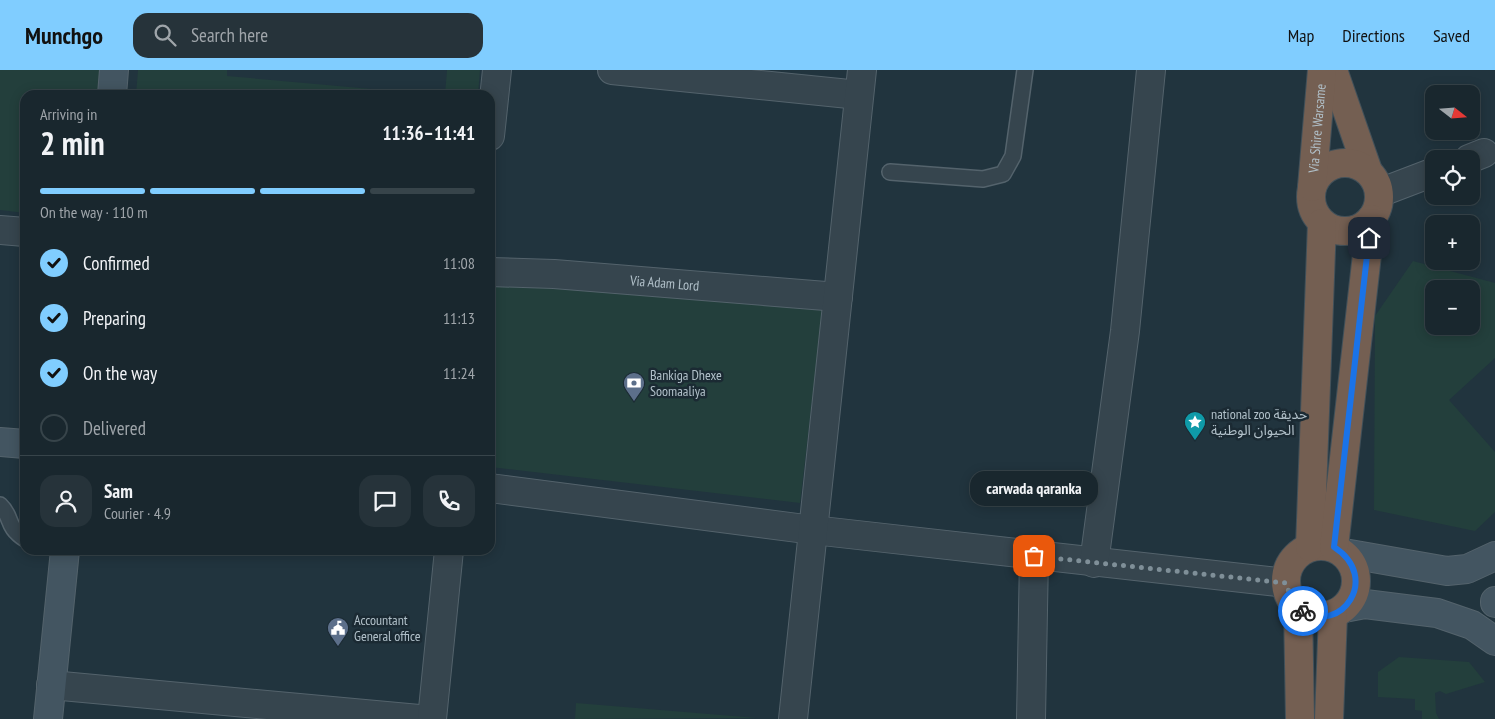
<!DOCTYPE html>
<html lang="en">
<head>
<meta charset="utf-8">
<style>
  :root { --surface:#19272e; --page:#26333a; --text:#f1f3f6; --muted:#9fa5aa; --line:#37444a; --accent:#80cdff }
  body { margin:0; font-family:"PT Sans Narrow","Noto Sans Arabic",sans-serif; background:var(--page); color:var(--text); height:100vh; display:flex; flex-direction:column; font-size:19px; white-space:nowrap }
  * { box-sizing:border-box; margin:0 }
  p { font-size:16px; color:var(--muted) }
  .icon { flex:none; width:28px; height:28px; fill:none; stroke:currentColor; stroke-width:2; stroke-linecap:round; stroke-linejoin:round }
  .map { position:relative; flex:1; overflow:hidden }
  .details { position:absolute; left:20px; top:20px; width:475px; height:465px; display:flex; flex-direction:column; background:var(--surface); border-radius:15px; box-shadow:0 2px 12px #0003,0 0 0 1px var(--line) }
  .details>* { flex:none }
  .needle { width:32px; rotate:107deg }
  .tools { position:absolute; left:1425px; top:15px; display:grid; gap:10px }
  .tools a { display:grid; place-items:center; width:55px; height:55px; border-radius:10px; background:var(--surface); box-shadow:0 2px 12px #0003,0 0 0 1px var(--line); font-size:25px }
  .pin { position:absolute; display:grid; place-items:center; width:42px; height:42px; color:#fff; margin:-21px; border-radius:10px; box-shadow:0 2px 8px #0006 }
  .courier { position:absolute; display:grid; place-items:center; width:50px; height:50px; margin:-25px; border:4px solid #1a73e8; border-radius:50%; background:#fff; color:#222; box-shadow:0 1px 6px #0007 }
  .bubble { position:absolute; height:35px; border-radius:15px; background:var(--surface); box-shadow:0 2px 12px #0003,0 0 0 1px var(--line); font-size:16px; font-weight:700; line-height:35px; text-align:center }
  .summary em { font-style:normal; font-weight:700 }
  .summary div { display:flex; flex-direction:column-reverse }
  .summary { display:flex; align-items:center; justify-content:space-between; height:85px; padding:0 20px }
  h1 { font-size:32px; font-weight:700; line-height:38px }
  .bar { display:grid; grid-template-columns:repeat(4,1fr); gap:8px 5px; align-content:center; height:60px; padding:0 20px }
  .bar i { height:6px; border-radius:4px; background:var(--line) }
  .bar .selected { background:var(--accent) }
  .bar p { grid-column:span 4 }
  .line { display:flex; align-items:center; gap:12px; padding:0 20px; border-top:1px solid var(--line) }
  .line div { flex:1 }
  .round { display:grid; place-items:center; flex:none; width:52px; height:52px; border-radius:15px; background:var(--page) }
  ol { padding:0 20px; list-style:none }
  li { display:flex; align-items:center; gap:15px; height:55px }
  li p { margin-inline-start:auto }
  li .icon { padding:5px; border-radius:50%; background:var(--accent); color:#111; stroke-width:4 }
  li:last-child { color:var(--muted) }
  li i { width:28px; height:28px; border:2px solid var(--line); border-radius:50% }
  header { display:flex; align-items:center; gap:30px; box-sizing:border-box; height:70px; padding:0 25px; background:var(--accent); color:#111 }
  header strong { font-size:24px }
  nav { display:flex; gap:28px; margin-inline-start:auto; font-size:18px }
  .search { width:350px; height:45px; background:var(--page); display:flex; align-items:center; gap:12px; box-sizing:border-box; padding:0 18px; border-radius:15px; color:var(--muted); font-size:19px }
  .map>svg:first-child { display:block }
</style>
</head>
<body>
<header>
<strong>Munchgo</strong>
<div class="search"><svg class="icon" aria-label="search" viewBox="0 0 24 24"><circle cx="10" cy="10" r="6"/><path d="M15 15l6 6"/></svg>Search here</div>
<nav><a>Map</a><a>Directions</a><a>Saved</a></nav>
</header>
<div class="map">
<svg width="1495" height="649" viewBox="0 0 1495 649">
  <rect width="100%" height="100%" fill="#21343e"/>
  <!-- green -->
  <path fill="#233f3c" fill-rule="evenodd" d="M 0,0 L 102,0 L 99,25 L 25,25 L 25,143 L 0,140 Z
    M 138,0 L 227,0 L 227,6 L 371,19 L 371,25 L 136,25 Z
    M 447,0 L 480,0 L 478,25 L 445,25 Z
    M 1413,191 L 1495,213 L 1495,288 L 1449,330 L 1495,382 L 1495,442 L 1475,461 L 1374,440 L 1375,246 ZM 1434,219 L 1471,219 L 1471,256 L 1434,256 Z
    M 490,211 L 823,238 L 800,433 L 490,397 Z
    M 1399,587 L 1469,592 L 1485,612 L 1446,624 L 1440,621 L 1435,623 L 1436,643 L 1439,649 L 1422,649 L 1422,641 L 1415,640 L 1415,629 L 1378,627 L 1378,602 Z
    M 576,633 L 757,648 L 575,649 Z"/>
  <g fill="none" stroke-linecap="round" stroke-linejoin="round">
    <!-- lane casing -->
    <g stroke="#54636c" stroke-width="18">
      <path id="lane" d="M 890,102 L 983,109 L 1003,104 L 1013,86 L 1025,0
        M 0,435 C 13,447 5,456 25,469"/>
    </g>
    <!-- street casing -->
    <g stroke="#54636c" stroke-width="30">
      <g id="street">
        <path d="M 612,0 L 859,25"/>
        <path d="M 490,66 L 497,0"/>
        <path d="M 1469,89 L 1484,83"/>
        <path d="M 1379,123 L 1434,102"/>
        <path d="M 0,160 L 25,162"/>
        <path id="s1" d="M 490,202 L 554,204 L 838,227"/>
        <path d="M 490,418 L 813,460 L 1286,513"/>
        <path d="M 1094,493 L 1125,261 L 1151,0"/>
        <path d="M 51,615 L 419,649"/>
        <path d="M 432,649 L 449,480"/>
        <path d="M 793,649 L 862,0"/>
        <path d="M 1031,649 L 1034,486"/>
      </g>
    </g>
    <!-- secondary casing -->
    <g stroke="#54636c" stroke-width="30">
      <path id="secondary" d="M 112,25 L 114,0
        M 0,372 L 25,374
        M 1344,483 L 1447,501 L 1467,499 L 1495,486
        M 1495,531 L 1495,533
        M 1344,538 L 1365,534 L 1437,543 L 1472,555 L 1495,571
        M 48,649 L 65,480"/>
    </g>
    <!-- highway casing -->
    <g stroke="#415059" stroke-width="30">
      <g id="highway">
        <path d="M 1333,0 L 1368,101"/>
        <circle cx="1345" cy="127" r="34"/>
        <path id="s2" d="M 1312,117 L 1322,0"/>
        <circle cx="1321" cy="511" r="35"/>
        <path d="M 1310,477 L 1322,153"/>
        <path d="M 1334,477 L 1371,149"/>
        <path d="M 1298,538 L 1300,649"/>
        <path d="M 1329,649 L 1333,544"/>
      </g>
    </g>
    <!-- lane -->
    <use href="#lane" stroke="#36454e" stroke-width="15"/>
    <!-- street -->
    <use href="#street" stroke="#36454e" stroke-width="28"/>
    <!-- secondary -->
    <use href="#secondary" stroke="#435561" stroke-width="28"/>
    <!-- highway -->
    <use href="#highway" stroke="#745f52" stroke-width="28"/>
  </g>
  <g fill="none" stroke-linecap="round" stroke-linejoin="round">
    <!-- done -->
    <path stroke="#7f8f98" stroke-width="5" stroke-dasharray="0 9" d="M 1034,486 L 1286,513 L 1292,531 L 1303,541"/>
    <!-- route -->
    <path stroke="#1a73e8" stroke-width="6" d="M 1303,541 C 1340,565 1382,508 1334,477 L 1369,168"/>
  </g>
  <!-- icons -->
  <defs>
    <g id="bank-pin" transform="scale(1.125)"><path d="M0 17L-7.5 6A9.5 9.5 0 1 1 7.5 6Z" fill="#5c6f8a" stroke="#1b2a33"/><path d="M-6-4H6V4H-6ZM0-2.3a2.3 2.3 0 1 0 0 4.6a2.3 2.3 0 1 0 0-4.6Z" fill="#fff"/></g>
    <g id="sight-pin" transform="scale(1.125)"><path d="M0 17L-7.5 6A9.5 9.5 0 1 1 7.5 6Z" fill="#0f9aa8" stroke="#1b2a33"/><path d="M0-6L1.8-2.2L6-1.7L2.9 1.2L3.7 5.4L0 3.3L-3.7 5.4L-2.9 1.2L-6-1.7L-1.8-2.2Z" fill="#fff"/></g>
    <g id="civic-pin" transform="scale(1.125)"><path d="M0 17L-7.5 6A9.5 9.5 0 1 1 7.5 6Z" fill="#5c6f8a" stroke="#1b2a33"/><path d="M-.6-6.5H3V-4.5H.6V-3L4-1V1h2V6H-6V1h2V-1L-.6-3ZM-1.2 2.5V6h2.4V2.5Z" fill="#fff"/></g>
  </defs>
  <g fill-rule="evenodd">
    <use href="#bank-pin" x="634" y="313"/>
    <use href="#sight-pin" x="1195" y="352"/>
    <use href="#civic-pin" x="338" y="558"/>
  </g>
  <g text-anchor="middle" stroke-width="5" stroke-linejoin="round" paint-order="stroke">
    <!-- street labels -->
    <g font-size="14" fill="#b1c0c9" stroke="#1b2a33">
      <text dy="5" stroke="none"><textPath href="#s2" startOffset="59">Via Shire Warsame</textPath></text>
      <text dy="5" stroke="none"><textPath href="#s1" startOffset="175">Via Adam Lord</textPath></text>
    </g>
    <!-- poi labels -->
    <g font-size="14" fill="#b1c0c9" stroke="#1b2a33" text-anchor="start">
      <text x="650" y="310">Bankiga Dhexe<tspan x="650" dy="16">Soomaaliya</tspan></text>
      <text x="1211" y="349">national zoo حديقة<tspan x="1211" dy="16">الحيوان الوطنية</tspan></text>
      <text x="354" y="555">Accountant<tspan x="354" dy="16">General office</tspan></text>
    </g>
  </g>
</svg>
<div class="tools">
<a><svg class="needle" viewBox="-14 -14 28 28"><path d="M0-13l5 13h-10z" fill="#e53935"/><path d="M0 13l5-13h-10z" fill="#9fa5aa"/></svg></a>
<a><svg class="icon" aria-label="locate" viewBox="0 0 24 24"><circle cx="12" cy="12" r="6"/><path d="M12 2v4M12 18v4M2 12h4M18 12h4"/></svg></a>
<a>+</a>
<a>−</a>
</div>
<div class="pin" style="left:1034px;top:486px;background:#ea580c"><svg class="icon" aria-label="bag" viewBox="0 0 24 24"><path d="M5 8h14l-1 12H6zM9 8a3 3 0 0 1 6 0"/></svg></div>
<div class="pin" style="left:1369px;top:168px;background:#1f2937"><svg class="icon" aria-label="home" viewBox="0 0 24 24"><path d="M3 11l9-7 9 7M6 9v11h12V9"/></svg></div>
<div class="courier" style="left:1303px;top:541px"><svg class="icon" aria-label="bike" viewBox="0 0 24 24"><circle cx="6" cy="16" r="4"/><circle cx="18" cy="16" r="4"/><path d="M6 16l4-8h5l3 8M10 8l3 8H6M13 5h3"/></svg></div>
<div class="bubble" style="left:970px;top:401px;width:128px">carwada qaranka</div>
<section class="details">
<div class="summary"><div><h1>2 min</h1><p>Arriving in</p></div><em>11:36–11:41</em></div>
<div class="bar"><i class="selected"></i><i class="selected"></i><i class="selected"></i><i></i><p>On the way · 110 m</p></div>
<ol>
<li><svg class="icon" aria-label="check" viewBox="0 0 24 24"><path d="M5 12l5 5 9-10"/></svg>Confirmed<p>11:08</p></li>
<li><svg class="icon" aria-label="check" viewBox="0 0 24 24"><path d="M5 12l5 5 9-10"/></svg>Preparing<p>11:13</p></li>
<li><svg class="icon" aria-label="check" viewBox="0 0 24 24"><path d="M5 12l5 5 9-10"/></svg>On the way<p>11:24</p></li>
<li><i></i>Delivered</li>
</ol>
<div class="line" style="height:90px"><a class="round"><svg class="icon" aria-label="person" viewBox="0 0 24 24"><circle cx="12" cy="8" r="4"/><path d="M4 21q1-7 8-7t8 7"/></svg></a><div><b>Sam</b><p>Courier · 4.9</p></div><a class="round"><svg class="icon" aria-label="chat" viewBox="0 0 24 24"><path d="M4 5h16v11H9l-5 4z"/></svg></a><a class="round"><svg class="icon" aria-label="phone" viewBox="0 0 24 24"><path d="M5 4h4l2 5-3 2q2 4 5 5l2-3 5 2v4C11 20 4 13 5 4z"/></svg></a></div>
</section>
</div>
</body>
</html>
